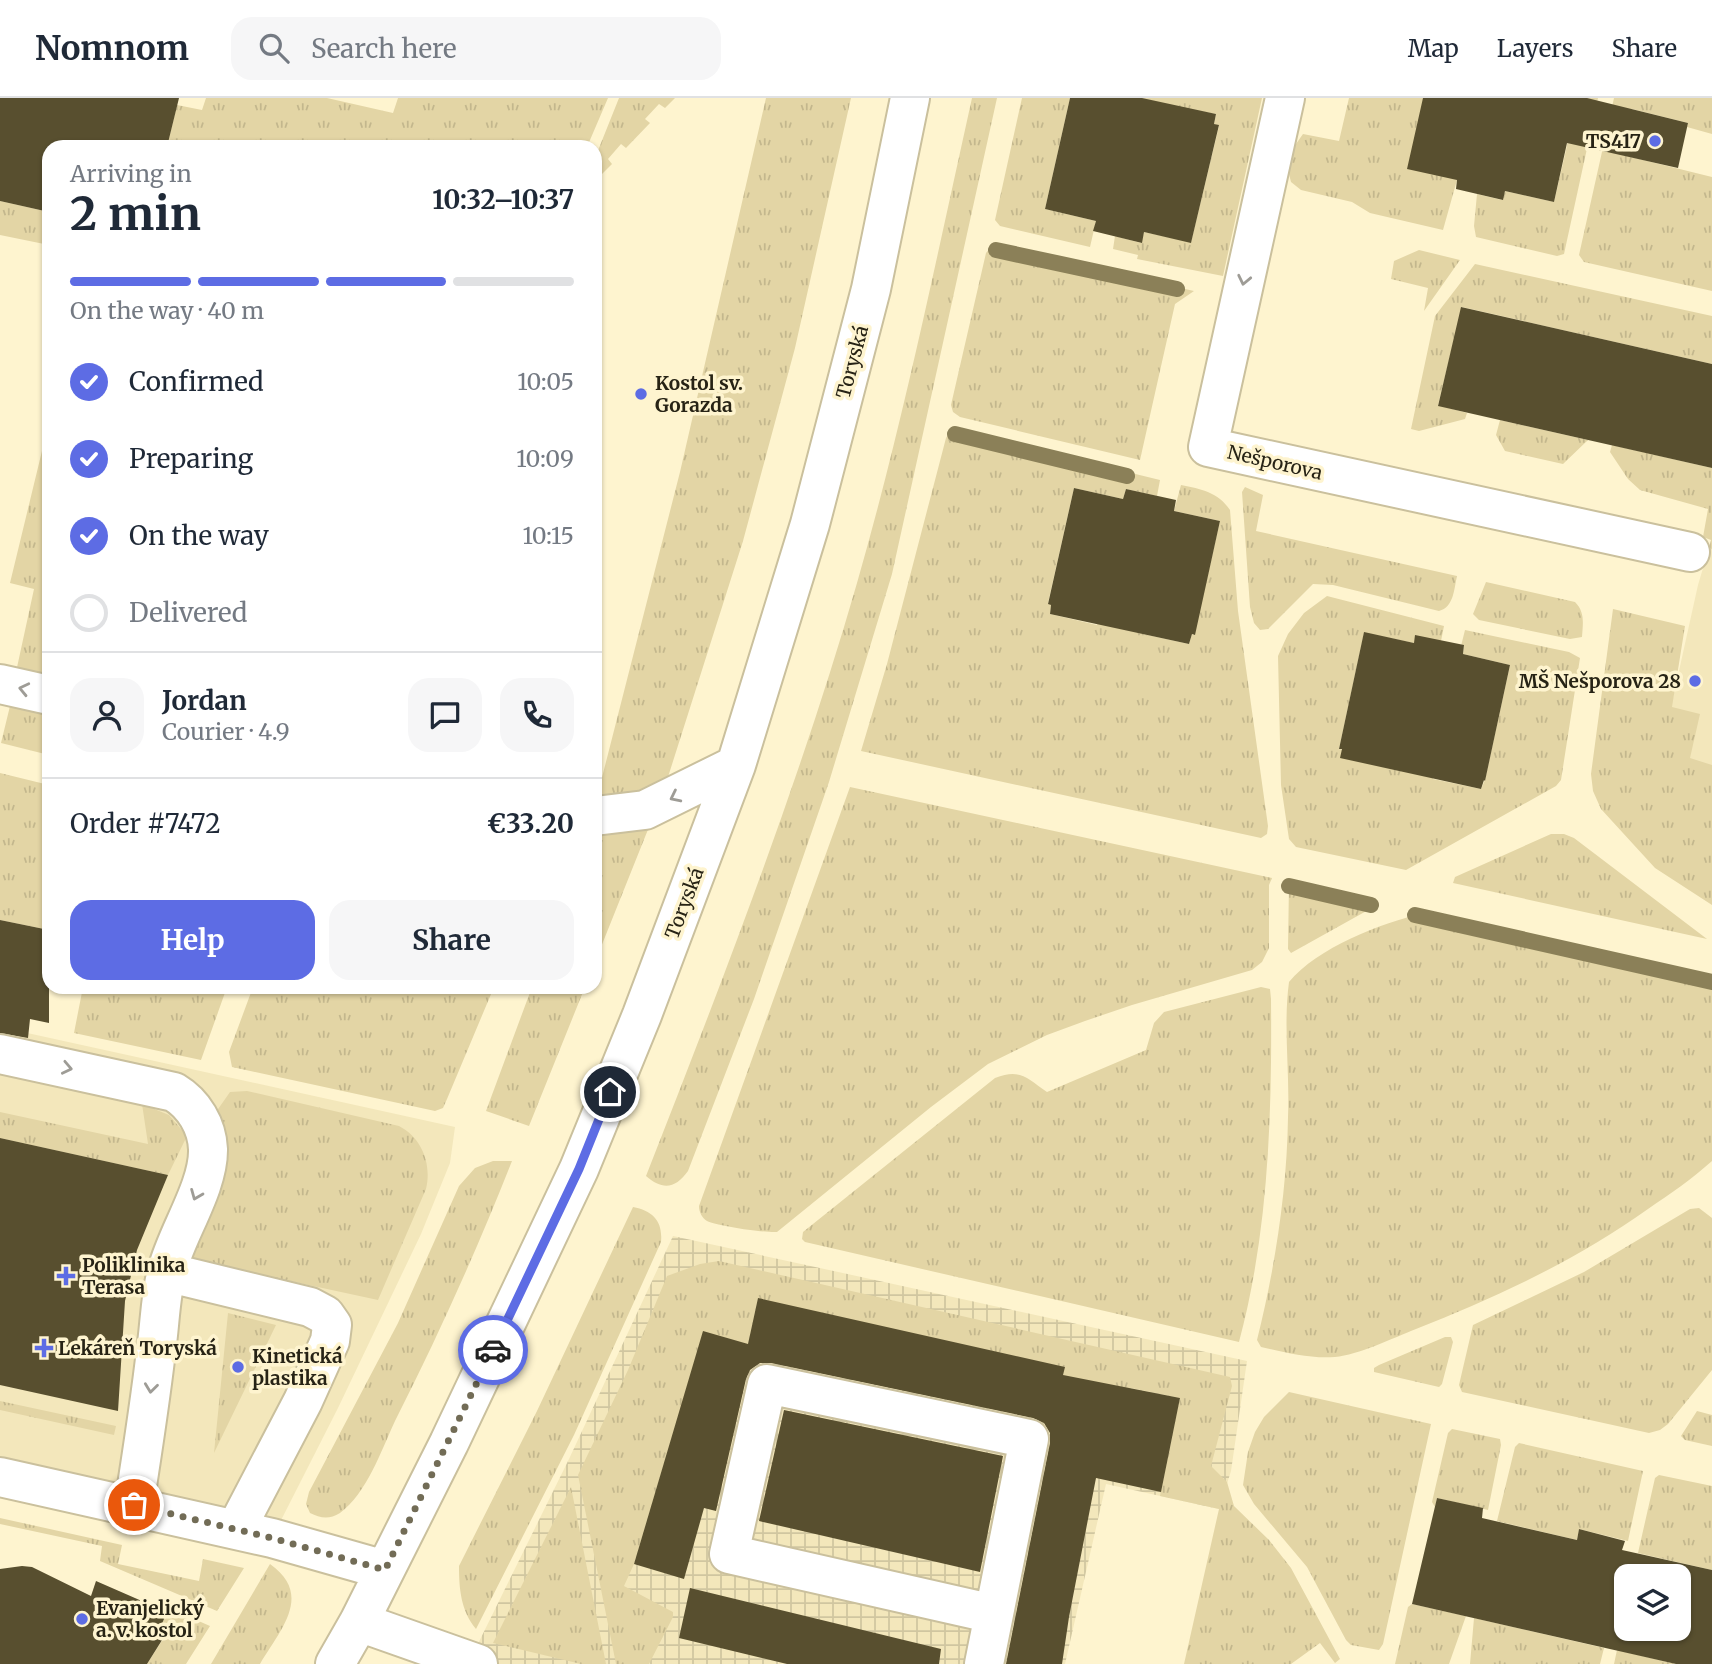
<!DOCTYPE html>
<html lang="en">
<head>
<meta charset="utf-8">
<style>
  :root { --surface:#fff; --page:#f6f6f7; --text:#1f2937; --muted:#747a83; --line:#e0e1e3; --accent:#5d6ce4 }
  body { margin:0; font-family:Merriweather,serif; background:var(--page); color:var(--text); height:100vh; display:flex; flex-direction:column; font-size:26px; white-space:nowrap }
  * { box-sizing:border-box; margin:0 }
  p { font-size:23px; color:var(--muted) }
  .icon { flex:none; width:38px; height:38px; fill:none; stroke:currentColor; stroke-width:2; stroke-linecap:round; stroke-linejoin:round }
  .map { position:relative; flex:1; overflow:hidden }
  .drawer { position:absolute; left:42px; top:42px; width:560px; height:854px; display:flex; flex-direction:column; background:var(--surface); border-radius:21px; box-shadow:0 2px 5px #0004 }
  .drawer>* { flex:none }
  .controls { position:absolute; left:1614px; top:1466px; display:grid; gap:14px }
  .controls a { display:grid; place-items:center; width:77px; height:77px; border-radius:14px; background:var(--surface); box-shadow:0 2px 5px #0004; font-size:35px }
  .pin { position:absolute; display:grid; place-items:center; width:60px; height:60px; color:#fff; margin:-30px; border:4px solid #fff; border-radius:50%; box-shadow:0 2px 7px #0007 }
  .courier { position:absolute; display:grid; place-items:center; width:70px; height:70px; margin:-35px; border:5px solid #5d6ce4; border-radius:50%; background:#fff; color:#222; box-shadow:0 2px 9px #0007 }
  .head em { font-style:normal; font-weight:700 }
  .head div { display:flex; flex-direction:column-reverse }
  .head { display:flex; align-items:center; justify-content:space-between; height:119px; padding:0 28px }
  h1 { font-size:46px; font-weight:700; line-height:52px }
  .bar { display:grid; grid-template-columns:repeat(4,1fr); gap:10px 7px; align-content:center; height:84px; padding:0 28px }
  .bar i { height:9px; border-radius:5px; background:var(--line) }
  .bar .active { background:var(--accent) }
  .bar p { grid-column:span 4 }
  .line { display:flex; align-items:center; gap:18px; padding:0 28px; border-top:2px solid var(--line) }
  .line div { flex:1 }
  .round { display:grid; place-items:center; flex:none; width:74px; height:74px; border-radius:21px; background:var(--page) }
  ol { padding:0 28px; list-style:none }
  li { display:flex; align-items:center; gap:21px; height:77px }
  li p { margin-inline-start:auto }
  li .icon { padding:7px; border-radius:50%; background:var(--accent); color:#fff; stroke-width:4 }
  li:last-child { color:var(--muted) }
  li i { width:38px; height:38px; border:4px solid var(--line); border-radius:50% }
  .cta { display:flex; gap:14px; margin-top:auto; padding:14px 28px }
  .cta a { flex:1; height:80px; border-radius:21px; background:var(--accent); color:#fff; font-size:28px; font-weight:700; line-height:80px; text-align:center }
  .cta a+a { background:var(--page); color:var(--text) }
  header { display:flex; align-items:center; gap:42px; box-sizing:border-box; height:98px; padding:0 35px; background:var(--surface); border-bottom:2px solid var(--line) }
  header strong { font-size:33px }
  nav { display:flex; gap:38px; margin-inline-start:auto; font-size:24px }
  .search { width:490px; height:63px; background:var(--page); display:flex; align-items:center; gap:18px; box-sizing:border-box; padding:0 24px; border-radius:21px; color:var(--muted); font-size:26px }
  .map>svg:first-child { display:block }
</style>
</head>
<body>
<header>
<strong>Nomnom</strong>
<div class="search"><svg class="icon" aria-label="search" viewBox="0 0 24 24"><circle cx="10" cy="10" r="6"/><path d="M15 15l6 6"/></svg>Search here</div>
<nav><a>Map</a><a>Layers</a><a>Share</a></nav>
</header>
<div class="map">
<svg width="1712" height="1566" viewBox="0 0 1712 1566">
  <defs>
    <pattern id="industrial-grid" width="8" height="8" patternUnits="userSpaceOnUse" patternTransform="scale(1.75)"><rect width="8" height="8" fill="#f3e7bb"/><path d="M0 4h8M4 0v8" fill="none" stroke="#d0c6a0"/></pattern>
    <pattern id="grass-tufts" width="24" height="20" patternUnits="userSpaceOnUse" patternTransform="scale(1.75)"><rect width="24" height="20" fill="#e3d5a5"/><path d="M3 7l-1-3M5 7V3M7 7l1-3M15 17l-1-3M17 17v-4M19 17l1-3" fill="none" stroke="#c3b78d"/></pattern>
  </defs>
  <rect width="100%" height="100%" fill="#fef4cf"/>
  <!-- built -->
  <path fill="#f3e7bb" d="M 1712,440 L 1712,737 L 1671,609 L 1698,487 Z
    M 0,929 L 455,1029 L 450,1065 L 421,1136 L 338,1310 L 272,1440 L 0,1379 Z"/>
  <!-- industrial -->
  <path fill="url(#industrial-grid)" d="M 673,1138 L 1247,1263 L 1231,1373 L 1219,1411 L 1106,1386 L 1065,1566 L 478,1566 L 469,1564 L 569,1361 Z"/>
  <!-- grass -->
  <path fill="url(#grass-tufts)" d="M 206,0 L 327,0 L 393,15 L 398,0 L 608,0 L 587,49 L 167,49 L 177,7 L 202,12 Z
    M 619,0 L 675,0 L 665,10 L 659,6 L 645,21 L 650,25 L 626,50 L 621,46 L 608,61 L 612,66 L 595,83 L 595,60 Z
    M 766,0 L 851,0 L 795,250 L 743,443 L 668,679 C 645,692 623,700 596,703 L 680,374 Z
    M 972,0 L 997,0 L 892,476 L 829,684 L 754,901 L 688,1073 C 676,1090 663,1093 646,1078 C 722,884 799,686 857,485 C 903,325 936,162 972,0 Z
    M 1022,0 L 1070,0 L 1045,111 L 1096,123 L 1090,149 L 1000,128 L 995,122 Z
    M 1123,0 L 1262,0 L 1223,178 L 1137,161 L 1138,157 L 1113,151 L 1115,138 L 1141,145 L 1144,134 L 1191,144 L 1219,28 L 1214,26 L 1216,16 Z
    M 1349,0 L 1423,0 L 1457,82 L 1443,132 L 1370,115 L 1352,104 L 1301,92 L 1291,84 L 1288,72 L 1291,53 L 1303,36 L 1339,43 Z
    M 1578,0 L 1598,0 L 1564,156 L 1557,158 L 1476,139 L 1474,128 L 1477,96 L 1502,102 L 1505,93 L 1554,104 Z
    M 1614,0 L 1712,0 L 1712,36 L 1687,29 L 1688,25 L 1632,11 L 1623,57 L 1712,79 L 1712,193 L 1584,164 L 1579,157 Z
    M 0,103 L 49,114 L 49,147 L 0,137 Z
    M 997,148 L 1194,193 L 1175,206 L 1140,362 L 960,319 L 953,314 L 951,307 L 986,155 L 990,150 Z
    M 1419,152 L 1460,162 L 1424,213 L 1428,190 L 1391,181 L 1394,163 Z
    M 1475,166 L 1712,218 L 1712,266 L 1462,209 L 1438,307 L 1467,315 L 1465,321 L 1419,333 L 1411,331 L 1435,218 Z
    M 1500,322 L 1588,342 L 1563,366 L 1505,353 L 1496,337 Z
    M 49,324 L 49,581 L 16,574 L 34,491 L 10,485 Z
    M 956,332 L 1160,382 L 1157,398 L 1126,391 L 1123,401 L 1074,390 L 1048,505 L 1051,507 L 1050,516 L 1097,527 L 1101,517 L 1143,536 L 1189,546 L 1192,536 L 1194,537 L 1220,423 L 1174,413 L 1181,387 C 1201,391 1218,394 1230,412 L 1238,513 L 1268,728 L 1267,736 L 1261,740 L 861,653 L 887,566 L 946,340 L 949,335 Z
    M 1612,347 L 1712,370 L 1712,451 L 1709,450 L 1711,442 L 1703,439 L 1708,411 L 1640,392 L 1628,381 L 1610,354 Z
    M 1245,389 L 1263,397 L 1256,433 L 1457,478 C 1454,491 1454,509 1439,513 L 1333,487 L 1313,486 L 1268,531 L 1260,532 L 1254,525 L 1250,509 L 1242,394 Z
    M 1486,484 L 1575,504 C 1585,514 1583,525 1582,539 L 1570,541 L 1479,522 L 1473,516 Z
    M 1327,498 L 1444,528 L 1441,543 L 1414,545 L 1364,535 L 1339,651 L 1435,671 L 1433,681 L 1481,691 L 1485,682 L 1510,567 L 1463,556 L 1464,548 L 1461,548 L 1465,532 L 1569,554 L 1580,560 L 1561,682 L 1556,688 L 1406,772 L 1296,749 L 1289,741 L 1281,687 L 1278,558 L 1288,536 L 1304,515 Z
    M 1613,511 L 1685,528 L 1672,609 L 1700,616 L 1690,660 L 1712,667 L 1712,807 L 1655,770 L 1601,711 L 1593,693 L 1591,676 Z
    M 10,608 L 49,617 L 49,657 L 1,645 Z
    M 0,675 L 49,687 L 49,850 L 42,848 L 44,831 L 0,822 Z
    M 850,689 L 1272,780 L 1269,787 L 1269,850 L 1262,864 L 1252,872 L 1132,907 L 1085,923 L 1047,937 L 988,966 L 931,1009 L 777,1134 C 765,1135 717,1128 707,1123 C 702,1120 699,1114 699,1108 Z
    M 649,729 L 595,864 L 595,734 L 628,734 Z
    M 1551,736 L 1564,736 L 1574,740 L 1707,841 L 1453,785 L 1455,779 Z
    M 1289,784 L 1373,804 L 1370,811 L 1291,855 L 1288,851 Z
    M 1424,815 L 1712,880 L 1712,1063 C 1692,1081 1670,1096 1648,1111 C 1576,1162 1498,1199 1416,1231 C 1393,1240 1358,1257 1335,1259 C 1310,1261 1284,1254 1261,1249 L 1257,1242 C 1275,1170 1287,1093 1288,1019 C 1290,975 1283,928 1289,884 C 1317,850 1381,825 1424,815 Z
    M 83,889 L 227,889 L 201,962 L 74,935 Z
    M 253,889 L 494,889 L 447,1001 L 443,1010 L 435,1013 L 232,969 L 229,954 Z
    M 532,889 L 585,889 L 529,1028 L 486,1013 Z
    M 1261,889 L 1270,891 L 1271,901 C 1272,1015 1269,1132 1239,1244 L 805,1144 L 802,1141 L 803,1134 L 995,980 C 1020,970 1027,980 1047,994 L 1146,952 L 1154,925 L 1164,914 Z
    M 247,993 L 399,1028 C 422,1040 432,1066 426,1091 L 378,1202 L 184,1160 L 216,1014 L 230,994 Z
    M 142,1006 L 169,1017 L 187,1038 L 168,1077 L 0,1040 L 0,1014 L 148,1046 Z
    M 493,1063 L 512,1063 C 477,1152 438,1238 395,1323 C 381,1353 367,1395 340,1415 C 329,1422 320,1420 310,1415 L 306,1406 L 309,1394 L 398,1225 L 459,1088 L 475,1070 Z
    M 633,1109 C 653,1113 663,1123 661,1144 L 574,1337 L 476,1531 C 461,1513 459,1491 459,1468 L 537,1313 Z
    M 1699,1110 L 1712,1120 L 1712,1272 L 1668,1326 L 1660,1332 L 1649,1335 L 1462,1294 L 1459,1287 L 1473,1227 L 1584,1174 L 1690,1111 Z
    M 719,1163 L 1230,1279 L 1232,1288 L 1211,1368 L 1227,1384 L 1234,1408 L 1269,1442 L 1291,1470 L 1340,1561 L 1335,1565 L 1320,1545 L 1291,1566 L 1184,1566 L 1219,1411 L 1160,1398 L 1180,1300 L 1131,1290 L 1117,1360 L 1053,1320 L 758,1200 L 748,1246 L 689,1282 L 634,1466 L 624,1488 L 673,1514 L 673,1519 L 649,1566 L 616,1566 L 578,1377 L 628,1272 L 667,1178 L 700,1166 Z
    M 228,1215 L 276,1227 L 214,1355 Z
    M 1445,1239 L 1451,1239 L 1453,1244 L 1442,1286 L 1439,1289 L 1374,1274 L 1374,1270 L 1379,1267 Z
    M 1289,1294 L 1431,1326 L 1383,1546 L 1379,1552 L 1351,1547 L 1346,1542 L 1307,1469 L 1254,1406 L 1243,1387 L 1248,1354 L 1255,1334 L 1264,1319 Z
    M 0,1303 L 116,1328 L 114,1337 L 0,1312 Z
    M 1697,1313 L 1712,1317 L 1712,1348 L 1685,1342 L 1681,1338 Z
    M 1452,1331 L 1500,1341 L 1501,1347 L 1488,1412 L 1437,1400 L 1435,1409 L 1432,1404 L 1448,1335 Z
    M 1519,1345 L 1643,1373 L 1628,1443 L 1579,1431 L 1577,1442 L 1497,1423 L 1515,1349 Z
    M 1659,1377 L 1712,1388 L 1712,1472 L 1638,1455 L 1655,1380 Z
    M 571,1389 L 606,1566 L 581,1566 L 493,1545 Z
    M 0,1420 L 122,1447 L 118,1466 L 199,1483 L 203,1461 L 244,1470 L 217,1513 L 100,1463 L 102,1448 L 0,1426 Z
    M 270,1466 C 314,1497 280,1532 260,1566 L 211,1566 Z
    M 1412,1506 L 1466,1518 L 1449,1566 L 1395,1566 L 1408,1509 Z
    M 169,1510 L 210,1528 L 186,1566 L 147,1566 L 169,1532 L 161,1528 Z
    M 1474,1520 L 1604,1550 L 1600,1566 L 1470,1566 Z
    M 1617,1552 L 1676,1566 L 1614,1566 Z"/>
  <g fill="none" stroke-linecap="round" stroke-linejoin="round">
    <!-- stream -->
    <path stroke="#8b8058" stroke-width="16" d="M 996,152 L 1177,191
      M 955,336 L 1127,378
      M 1289,788 L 1371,807
      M 1415,817 L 1712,884"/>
  </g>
  <!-- building -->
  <path fill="#584f2f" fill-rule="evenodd" d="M 0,0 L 179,0 L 167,49 L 49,49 L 49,114 L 0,103 Z
    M 1070,0 L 1142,0 L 1216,16 L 1214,26 L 1219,27 L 1191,145 L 1144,134 L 1142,145 L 1093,133 L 1096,123 L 1045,111 Z
    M 1423,0 L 1587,0 L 1688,25 L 1678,70 L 1567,45 L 1554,104 L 1505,93 L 1503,102 L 1456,91 L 1457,82 L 1407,71 Z
    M 1461,209 L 1712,266 L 1712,370 L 1438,308 Z
    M 1074,390 L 1123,401 L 1126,391 L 1176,402 L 1174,413 L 1220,423 L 1195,537 L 1192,536 L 1189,546 L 1050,516 L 1051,507 L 1048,506 Z
    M 1364,534 L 1414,545 L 1415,537 L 1464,547 L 1463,556 L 1510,567 L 1485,683 L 1484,682 L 1481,691 L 1340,660 L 1342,651 L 1339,651 Z
    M 0,822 L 44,831 L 42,848 L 49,850 L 49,925 L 30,921 L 28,940 L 0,935 Z
    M 0,1040 L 168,1077 L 137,1152 L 125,1203 L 118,1313 L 0,1287 Z
    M 758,1200 L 1065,1269 L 1063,1277 L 1180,1300 L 1161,1394 L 1096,1380 L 1069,1519 L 1062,1566 L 1006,1566 L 1050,1345 L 1050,1335 L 1044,1325 L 1033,1320 L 771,1265 L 760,1265 L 750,1272 L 746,1281 L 716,1413 L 704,1410 L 684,1481 L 634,1466 L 703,1233 L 748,1246 Z
    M 784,1312 L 1003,1358 L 980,1474 L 759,1423 Z
    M 1437,1400 L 1483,1410 L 1482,1420 L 1577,1442 L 1579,1431 L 1625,1443 L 1622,1452 L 1712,1472 L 1712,1566 L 1676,1566 L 1412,1506 ZM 1626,1479 L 1678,1479 L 1678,1531 L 1626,1531 Z
    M 22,1468 L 32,1469 L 91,1498 L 96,1483 L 167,1514 L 161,1528 L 169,1531 L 147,1566 L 0,1566 L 0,1471 Z
    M 690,1490 L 941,1551 L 939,1566 L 787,1566 L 679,1540 Z"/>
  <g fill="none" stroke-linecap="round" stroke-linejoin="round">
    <!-- minor casing -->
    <g stroke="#cac09d" stroke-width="42">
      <path id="minor" d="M 1285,0 L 1208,349 L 1690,454
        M 0,586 L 49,597
        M 595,718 L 645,712 L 736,667
        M 0,956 L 174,994 C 194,1006 207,1028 208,1051 C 209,1089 176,1136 167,1173 C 160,1198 160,1227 156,1253 C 150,1305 142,1356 134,1407
        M 166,1174 L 310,1209 L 325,1217 L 332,1227 L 330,1243 L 303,1303 L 236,1431
        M 0,1379 L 272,1440 L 385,1472
        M 359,1524 L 478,1566
        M 335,1566 L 359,1524 L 449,1345 L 579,1071 L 642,917 L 736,667 L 810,426 L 871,191 L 910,0
        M 984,1566 L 1029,1341 L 767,1286 L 729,1456 L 994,1516"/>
    </g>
    <!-- minor -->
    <use href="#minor" stroke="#fff" stroke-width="38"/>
  </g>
  <!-- one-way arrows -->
  <defs><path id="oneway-chevron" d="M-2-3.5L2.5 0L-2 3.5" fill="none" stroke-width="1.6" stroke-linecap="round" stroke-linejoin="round" transform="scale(1.75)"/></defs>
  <g stroke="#9e9c96">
    <use href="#oneway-chevron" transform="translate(1244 182) rotate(102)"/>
    <use href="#oneway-chevron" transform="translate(24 591) rotate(-167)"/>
    <use href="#oneway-chevron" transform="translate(675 699) rotate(154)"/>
    <use href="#oneway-chevron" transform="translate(67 970) rotate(12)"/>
    <use href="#oneway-chevron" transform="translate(196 1097) rotate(112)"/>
    <use href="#oneway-chevron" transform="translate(151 1290) rotate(97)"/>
  </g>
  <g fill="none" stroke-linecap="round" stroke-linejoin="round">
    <!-- done -->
    <path stroke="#726c56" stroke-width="7" stroke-dasharray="0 12.6" d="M 134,1407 L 272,1440 L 385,1472 L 493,1252"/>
    <!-- route -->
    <path stroke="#5d6ce4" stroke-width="9" d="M 493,1252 L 579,1071 L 610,994"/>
  </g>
  <!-- markers -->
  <g fill="#5d6ce4" stroke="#fef4cf" stroke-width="2.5">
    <circle cx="1655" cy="43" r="7"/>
    <circle cx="641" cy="296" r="7"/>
    <circle cx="1695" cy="583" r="7"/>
    <path d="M62.5 1167.5h7v7h7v7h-7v7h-7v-7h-7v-7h7z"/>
    <path d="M40.5 1239.5h7v7h7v7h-7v7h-7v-7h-7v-7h7z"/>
    <circle cx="238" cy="1269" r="7"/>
    <circle cx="82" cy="1521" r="7"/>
  </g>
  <g text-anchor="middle" stroke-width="7" stroke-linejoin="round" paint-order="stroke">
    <!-- poi labels -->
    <g font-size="19" font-weight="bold" fill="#272315" stroke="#fef4cf" text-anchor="start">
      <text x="1641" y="50" text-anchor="end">TS417</text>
      <text x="655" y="292">Kostol sv.<tspan x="655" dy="22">Gorazda</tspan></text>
      <text x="1681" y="590" text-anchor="end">MŠ Nešporova 28</text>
      <text x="82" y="1174">Poliklinika<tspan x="82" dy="22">Terasa</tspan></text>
      <text x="58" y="1257">Lekáreň Toryská</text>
      <text x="252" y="1265">Kinetická<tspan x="252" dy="22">plastika</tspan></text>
      <text x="96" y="1517">Evanjelický<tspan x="96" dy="22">a. v. kostol</tspan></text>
    </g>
    <!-- street labels -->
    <g font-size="19" fill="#272315" stroke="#fef4cf">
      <text transform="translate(852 264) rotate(-75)" y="7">Toryská</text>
      <text transform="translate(1275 364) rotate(13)" y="7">Nešporova</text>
      <text transform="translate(684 805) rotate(-69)" y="7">Toryská</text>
    </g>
  </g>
</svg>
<div class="controls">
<a><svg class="icon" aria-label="layers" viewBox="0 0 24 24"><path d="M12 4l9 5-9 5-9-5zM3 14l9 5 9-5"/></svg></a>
</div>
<div class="pin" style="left:134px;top:1407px;background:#ea580c"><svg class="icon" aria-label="bag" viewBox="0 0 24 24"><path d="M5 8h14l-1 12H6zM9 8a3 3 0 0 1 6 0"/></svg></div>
<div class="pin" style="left:610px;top:994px;background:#1f2937"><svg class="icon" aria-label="home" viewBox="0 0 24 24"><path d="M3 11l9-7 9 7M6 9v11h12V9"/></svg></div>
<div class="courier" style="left:493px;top:1252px"><svg class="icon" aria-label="car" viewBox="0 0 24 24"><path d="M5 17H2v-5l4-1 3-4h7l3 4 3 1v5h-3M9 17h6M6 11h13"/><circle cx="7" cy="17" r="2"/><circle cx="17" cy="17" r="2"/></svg></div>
<section class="drawer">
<div class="head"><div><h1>2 min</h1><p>Arriving in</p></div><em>10:32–10:37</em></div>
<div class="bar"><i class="active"></i><i class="active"></i><i class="active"></i><i></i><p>On the way · 40 m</p></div>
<ol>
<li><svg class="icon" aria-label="check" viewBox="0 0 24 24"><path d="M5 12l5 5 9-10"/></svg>Confirmed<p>10:05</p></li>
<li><svg class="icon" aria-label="check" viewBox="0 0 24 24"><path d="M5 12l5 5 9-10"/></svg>Preparing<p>10:09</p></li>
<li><svg class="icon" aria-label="check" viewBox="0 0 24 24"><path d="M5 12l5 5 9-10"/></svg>On the way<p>10:15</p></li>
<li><i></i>Delivered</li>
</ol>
<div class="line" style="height:126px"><a class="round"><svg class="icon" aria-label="person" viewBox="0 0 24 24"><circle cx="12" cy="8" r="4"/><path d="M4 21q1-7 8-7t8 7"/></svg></a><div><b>Jordan</b><p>Courier · 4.9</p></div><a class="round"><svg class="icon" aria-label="chat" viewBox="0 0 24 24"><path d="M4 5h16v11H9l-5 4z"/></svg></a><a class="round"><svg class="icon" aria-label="phone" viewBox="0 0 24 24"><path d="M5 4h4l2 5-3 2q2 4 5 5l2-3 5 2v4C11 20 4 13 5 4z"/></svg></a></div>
<div class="line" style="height:91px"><div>Order #7472</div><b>€33.20</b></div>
<div class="cta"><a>Help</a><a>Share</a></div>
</section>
</div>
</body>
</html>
